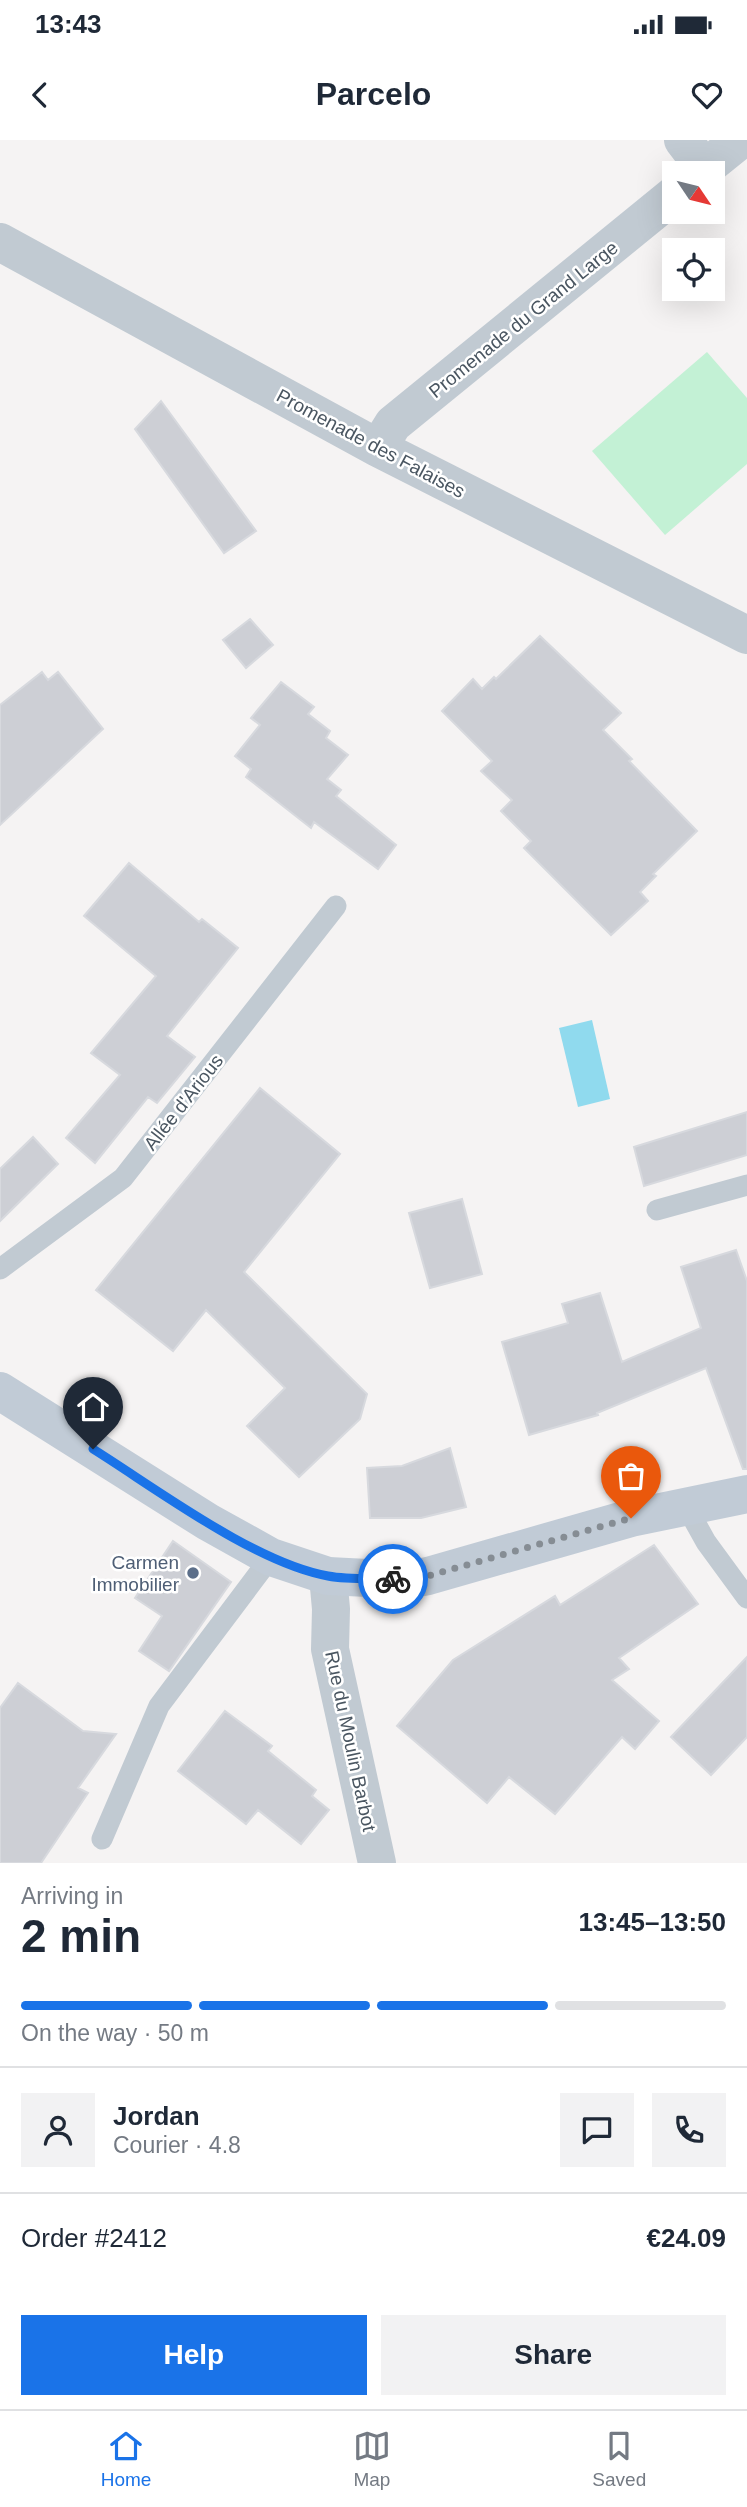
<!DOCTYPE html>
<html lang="en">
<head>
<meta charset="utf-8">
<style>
  :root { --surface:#fff; --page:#f2f2f3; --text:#1f2937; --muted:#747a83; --line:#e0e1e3; --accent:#1a73e8 }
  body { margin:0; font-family:Helvetica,sans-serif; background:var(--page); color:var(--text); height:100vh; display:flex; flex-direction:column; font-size:26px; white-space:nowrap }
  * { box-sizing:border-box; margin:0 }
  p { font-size:23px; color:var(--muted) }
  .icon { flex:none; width:38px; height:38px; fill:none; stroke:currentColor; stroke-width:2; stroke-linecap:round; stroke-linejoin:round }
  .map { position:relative; height:1723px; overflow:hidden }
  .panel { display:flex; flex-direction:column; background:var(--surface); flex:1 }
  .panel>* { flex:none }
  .needle { width:46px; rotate:125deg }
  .fabs { position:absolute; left:662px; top:21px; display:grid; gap:14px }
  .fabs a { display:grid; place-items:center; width:63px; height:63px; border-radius:0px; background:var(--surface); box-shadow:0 7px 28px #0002; font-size:35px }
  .pin { position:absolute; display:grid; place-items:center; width:60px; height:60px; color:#fff; margin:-72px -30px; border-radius:50% 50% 50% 0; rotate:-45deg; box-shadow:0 0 7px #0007 }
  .pin .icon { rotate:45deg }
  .courier { position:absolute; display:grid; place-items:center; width:70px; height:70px; margin:-35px; border:5px solid #1a73e8; border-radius:50%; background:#fff; color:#222; box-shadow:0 2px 9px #0007 }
  .head em { font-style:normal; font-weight:700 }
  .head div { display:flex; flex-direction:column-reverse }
  .head { display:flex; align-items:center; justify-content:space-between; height:119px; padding:0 21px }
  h1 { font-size:46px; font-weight:700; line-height:52px }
  .bar { display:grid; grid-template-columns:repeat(4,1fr); gap:10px 7px; align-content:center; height:84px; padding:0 21px }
  .bar i { height:9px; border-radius:5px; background:var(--line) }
  .bar .current { background:var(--accent) }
  .bar p { grid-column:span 4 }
  .line { display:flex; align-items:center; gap:18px; padding:0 21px; border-top:2px solid var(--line) }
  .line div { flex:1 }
  .round { display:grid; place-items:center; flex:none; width:74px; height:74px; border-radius:0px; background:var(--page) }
  .button { display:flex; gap:14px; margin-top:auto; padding:14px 21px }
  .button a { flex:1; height:80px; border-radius:0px; background:var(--accent); color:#fff; font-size:28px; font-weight:700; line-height:80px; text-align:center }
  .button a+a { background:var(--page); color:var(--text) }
  .status { display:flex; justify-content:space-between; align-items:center; height:49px; padding:0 35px; background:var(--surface); direction:ltr }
  .status svg { height:19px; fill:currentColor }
  header { display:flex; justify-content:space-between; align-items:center; height:91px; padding:0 21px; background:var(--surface); font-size:32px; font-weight:700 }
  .tabs { display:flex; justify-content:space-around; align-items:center; height:98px; border-top:2px solid var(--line); background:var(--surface); font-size:19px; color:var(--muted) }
  .tabs a { display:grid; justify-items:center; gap:4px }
  .tabs .current { color:var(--accent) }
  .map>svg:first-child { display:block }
</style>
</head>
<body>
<div class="status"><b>13:43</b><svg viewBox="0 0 49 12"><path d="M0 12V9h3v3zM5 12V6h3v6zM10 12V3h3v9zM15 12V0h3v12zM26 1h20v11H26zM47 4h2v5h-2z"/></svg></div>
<header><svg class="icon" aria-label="back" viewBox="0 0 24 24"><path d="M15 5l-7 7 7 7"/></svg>Parcelo<svg class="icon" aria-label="heart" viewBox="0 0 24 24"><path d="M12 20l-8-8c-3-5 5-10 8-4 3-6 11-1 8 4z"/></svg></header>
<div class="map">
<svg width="747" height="1723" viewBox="0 0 747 1723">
  <rect width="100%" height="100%" fill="#f5f3f3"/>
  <!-- green -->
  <path fill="#c3f1d5" d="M 707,212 L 747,258 L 747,324 L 665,395 L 592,311 Z"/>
  <!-- water -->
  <path fill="#90daee" d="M 592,880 L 610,959 L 578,967 L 559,888 Z"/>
  <!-- building -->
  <path fill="#cdcfd5" stroke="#d7d9de" stroke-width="2" d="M 161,261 L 256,391 L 224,413 L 135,289 Z
    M 250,479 L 273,505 L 246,528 L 223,500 Z
    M 540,496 L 621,573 L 603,590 L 632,619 L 629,621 L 697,691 L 653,734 L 656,736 L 640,752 L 648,761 L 611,795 L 524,708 L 531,701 L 501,671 L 512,660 L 481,631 L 492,621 L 442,571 L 473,539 L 482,549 L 494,537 L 496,539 Z
    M 42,532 L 48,540 L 58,532 L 103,589 L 0,685 L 0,565 Z
    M 281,542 L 314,567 L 308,574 L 330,591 L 326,598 L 348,615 L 327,639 L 341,650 L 336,656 L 396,705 L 378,729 L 314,682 L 311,688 L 246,637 L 251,629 L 235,616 L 260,585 L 251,578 Z
    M 129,723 L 199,782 L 202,779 L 238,808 L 167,896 L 195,917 L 157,963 L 148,957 L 95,1023 L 66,998 L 120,935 L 91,913 L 156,836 L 84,776 Z
    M 260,948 L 340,1014 L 244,1132 L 367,1254 L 360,1279 L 299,1337 L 247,1286 L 285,1248 L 206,1170 L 173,1211 L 96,1150 Z
    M 747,972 L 747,1015 L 644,1046 L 634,1007 Z
    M 33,997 L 58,1024 L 0,1081 L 0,1029 Z
    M 462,1059 L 482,1134 L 430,1148 L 409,1073 Z
    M 736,1110 L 747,1141 L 747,1329 L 743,1329 L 706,1228 L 597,1273 L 598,1275 L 529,1295 L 502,1202 L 568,1183 L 562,1164 L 600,1153 L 622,1222 L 701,1188 L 681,1127 Z
    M 450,1308 L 466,1367 L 421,1378 L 370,1378 L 367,1328 L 402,1326 Z
    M 173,1401 L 231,1442 L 169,1531 L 139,1511 L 162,1476 L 135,1458 Z
    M 654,1405 L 698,1464 L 619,1518 L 629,1529 L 612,1540 L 659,1581 L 635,1609 L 622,1597 L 555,1674 L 509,1637 L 487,1663 L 397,1586 L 453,1520 L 555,1456 L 560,1465 Z
    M 747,1517 L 747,1597 L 711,1635 L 671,1597 Z
    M 18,1543 L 83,1591 L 116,1594 L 78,1648 L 88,1653 L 41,1723 L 0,1723 L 0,1568 Z
    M 225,1571 L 272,1606 L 268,1611 L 316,1650 L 312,1656 L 329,1670 L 301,1704 L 258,1670 L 246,1684 L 178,1631 Z"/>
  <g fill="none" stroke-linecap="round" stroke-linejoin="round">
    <!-- lane -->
    <path stroke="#c1cad2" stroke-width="21" d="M 657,1070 L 747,1045
      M 0,1129 L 123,1038 L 336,766
      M 686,1366 L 706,1402 L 747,1458
      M 102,1699 L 159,1566 L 271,1417"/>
    <!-- street -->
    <path stroke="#c1cad2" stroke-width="38" d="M 683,0 L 705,29
      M 699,33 L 740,0
      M 0,102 L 378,308 L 747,495
      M 378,308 L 393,284 L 674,55
      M 328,1436 L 331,1469 L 330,1509 L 377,1723"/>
    <!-- secondary -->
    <path stroke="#c1cbd6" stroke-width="38" d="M 0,1251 L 208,1382 L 271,1417 L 328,1436 L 407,1440 L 428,1436 L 631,1378 L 747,1354"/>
  </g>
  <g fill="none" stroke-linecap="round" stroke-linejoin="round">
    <!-- done -->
    <path stroke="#868d94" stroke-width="7" stroke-dasharray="0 12.6" d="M 393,1439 L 428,1436 L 631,1378"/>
    <!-- route -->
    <path stroke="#1a73e8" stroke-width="9" d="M 93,1309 C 157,1349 255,1423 328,1436 C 349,1440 372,1438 393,1439"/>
  </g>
  <!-- markers -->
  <circle fill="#5c6f8a" stroke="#fff" stroke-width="2.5" cx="193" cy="1433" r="7"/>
  <g text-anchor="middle" stroke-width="5" stroke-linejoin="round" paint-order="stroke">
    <!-- street labels -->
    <g font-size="19" fill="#4a5661" stroke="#fff">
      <text transform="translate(523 179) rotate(-39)" y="7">Promenade du Grand Large</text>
      <text transform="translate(371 303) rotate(28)" y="7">Promenade des Falaises</text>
      <text transform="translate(183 962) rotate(-52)" y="7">Allée d'Arious</text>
      <text transform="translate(351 1601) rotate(78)" y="7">Rue du Moulin Barbot</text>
    </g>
    <!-- service labels -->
    <g font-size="19" fill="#4e5e75" stroke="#fff" text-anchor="end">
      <text x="179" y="1429">Carmen<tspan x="179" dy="22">Immobilier</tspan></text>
    </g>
  </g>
</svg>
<div class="fabs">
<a><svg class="needle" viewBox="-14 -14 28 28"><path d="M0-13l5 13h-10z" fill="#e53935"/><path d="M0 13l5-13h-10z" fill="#747a83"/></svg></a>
<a><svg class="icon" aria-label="locate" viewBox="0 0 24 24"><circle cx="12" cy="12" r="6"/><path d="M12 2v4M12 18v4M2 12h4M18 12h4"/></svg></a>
</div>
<div class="pin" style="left:631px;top:1378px;background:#ea580c"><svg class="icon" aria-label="bag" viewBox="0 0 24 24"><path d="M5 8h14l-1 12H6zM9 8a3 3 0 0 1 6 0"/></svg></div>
<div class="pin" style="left:93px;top:1309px;background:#1f2937"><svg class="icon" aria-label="home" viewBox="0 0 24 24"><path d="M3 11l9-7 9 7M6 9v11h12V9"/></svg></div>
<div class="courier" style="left:393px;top:1439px"><svg class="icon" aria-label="bike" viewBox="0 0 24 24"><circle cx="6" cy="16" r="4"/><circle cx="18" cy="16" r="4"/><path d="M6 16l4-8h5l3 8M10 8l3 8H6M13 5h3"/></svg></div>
</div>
<section class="panel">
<div class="head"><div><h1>2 min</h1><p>Arriving in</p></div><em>13:45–13:50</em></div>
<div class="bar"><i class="current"></i><i class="current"></i><i class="current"></i><i></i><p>On the way · 50 m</p></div>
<div class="line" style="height:126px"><a class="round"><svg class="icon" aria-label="person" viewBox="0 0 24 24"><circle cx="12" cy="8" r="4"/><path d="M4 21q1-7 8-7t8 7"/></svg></a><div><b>Jordan</b><p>Courier · 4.8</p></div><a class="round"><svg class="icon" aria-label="chat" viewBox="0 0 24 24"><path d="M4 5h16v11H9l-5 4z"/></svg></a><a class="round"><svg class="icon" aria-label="phone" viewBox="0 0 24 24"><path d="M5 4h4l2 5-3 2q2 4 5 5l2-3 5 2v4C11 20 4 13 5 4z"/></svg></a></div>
<div class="line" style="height:91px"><div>Order #2412</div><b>€24.09</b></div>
<div class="button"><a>Help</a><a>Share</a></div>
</section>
<nav class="tabs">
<a class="current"><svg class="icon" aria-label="home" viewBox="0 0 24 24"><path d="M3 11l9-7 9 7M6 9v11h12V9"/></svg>Home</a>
<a><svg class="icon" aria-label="map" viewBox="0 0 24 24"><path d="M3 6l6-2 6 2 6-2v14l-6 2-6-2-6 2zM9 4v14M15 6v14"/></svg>Map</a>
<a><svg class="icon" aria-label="saved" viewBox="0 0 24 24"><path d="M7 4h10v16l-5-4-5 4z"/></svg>Saved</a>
</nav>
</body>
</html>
